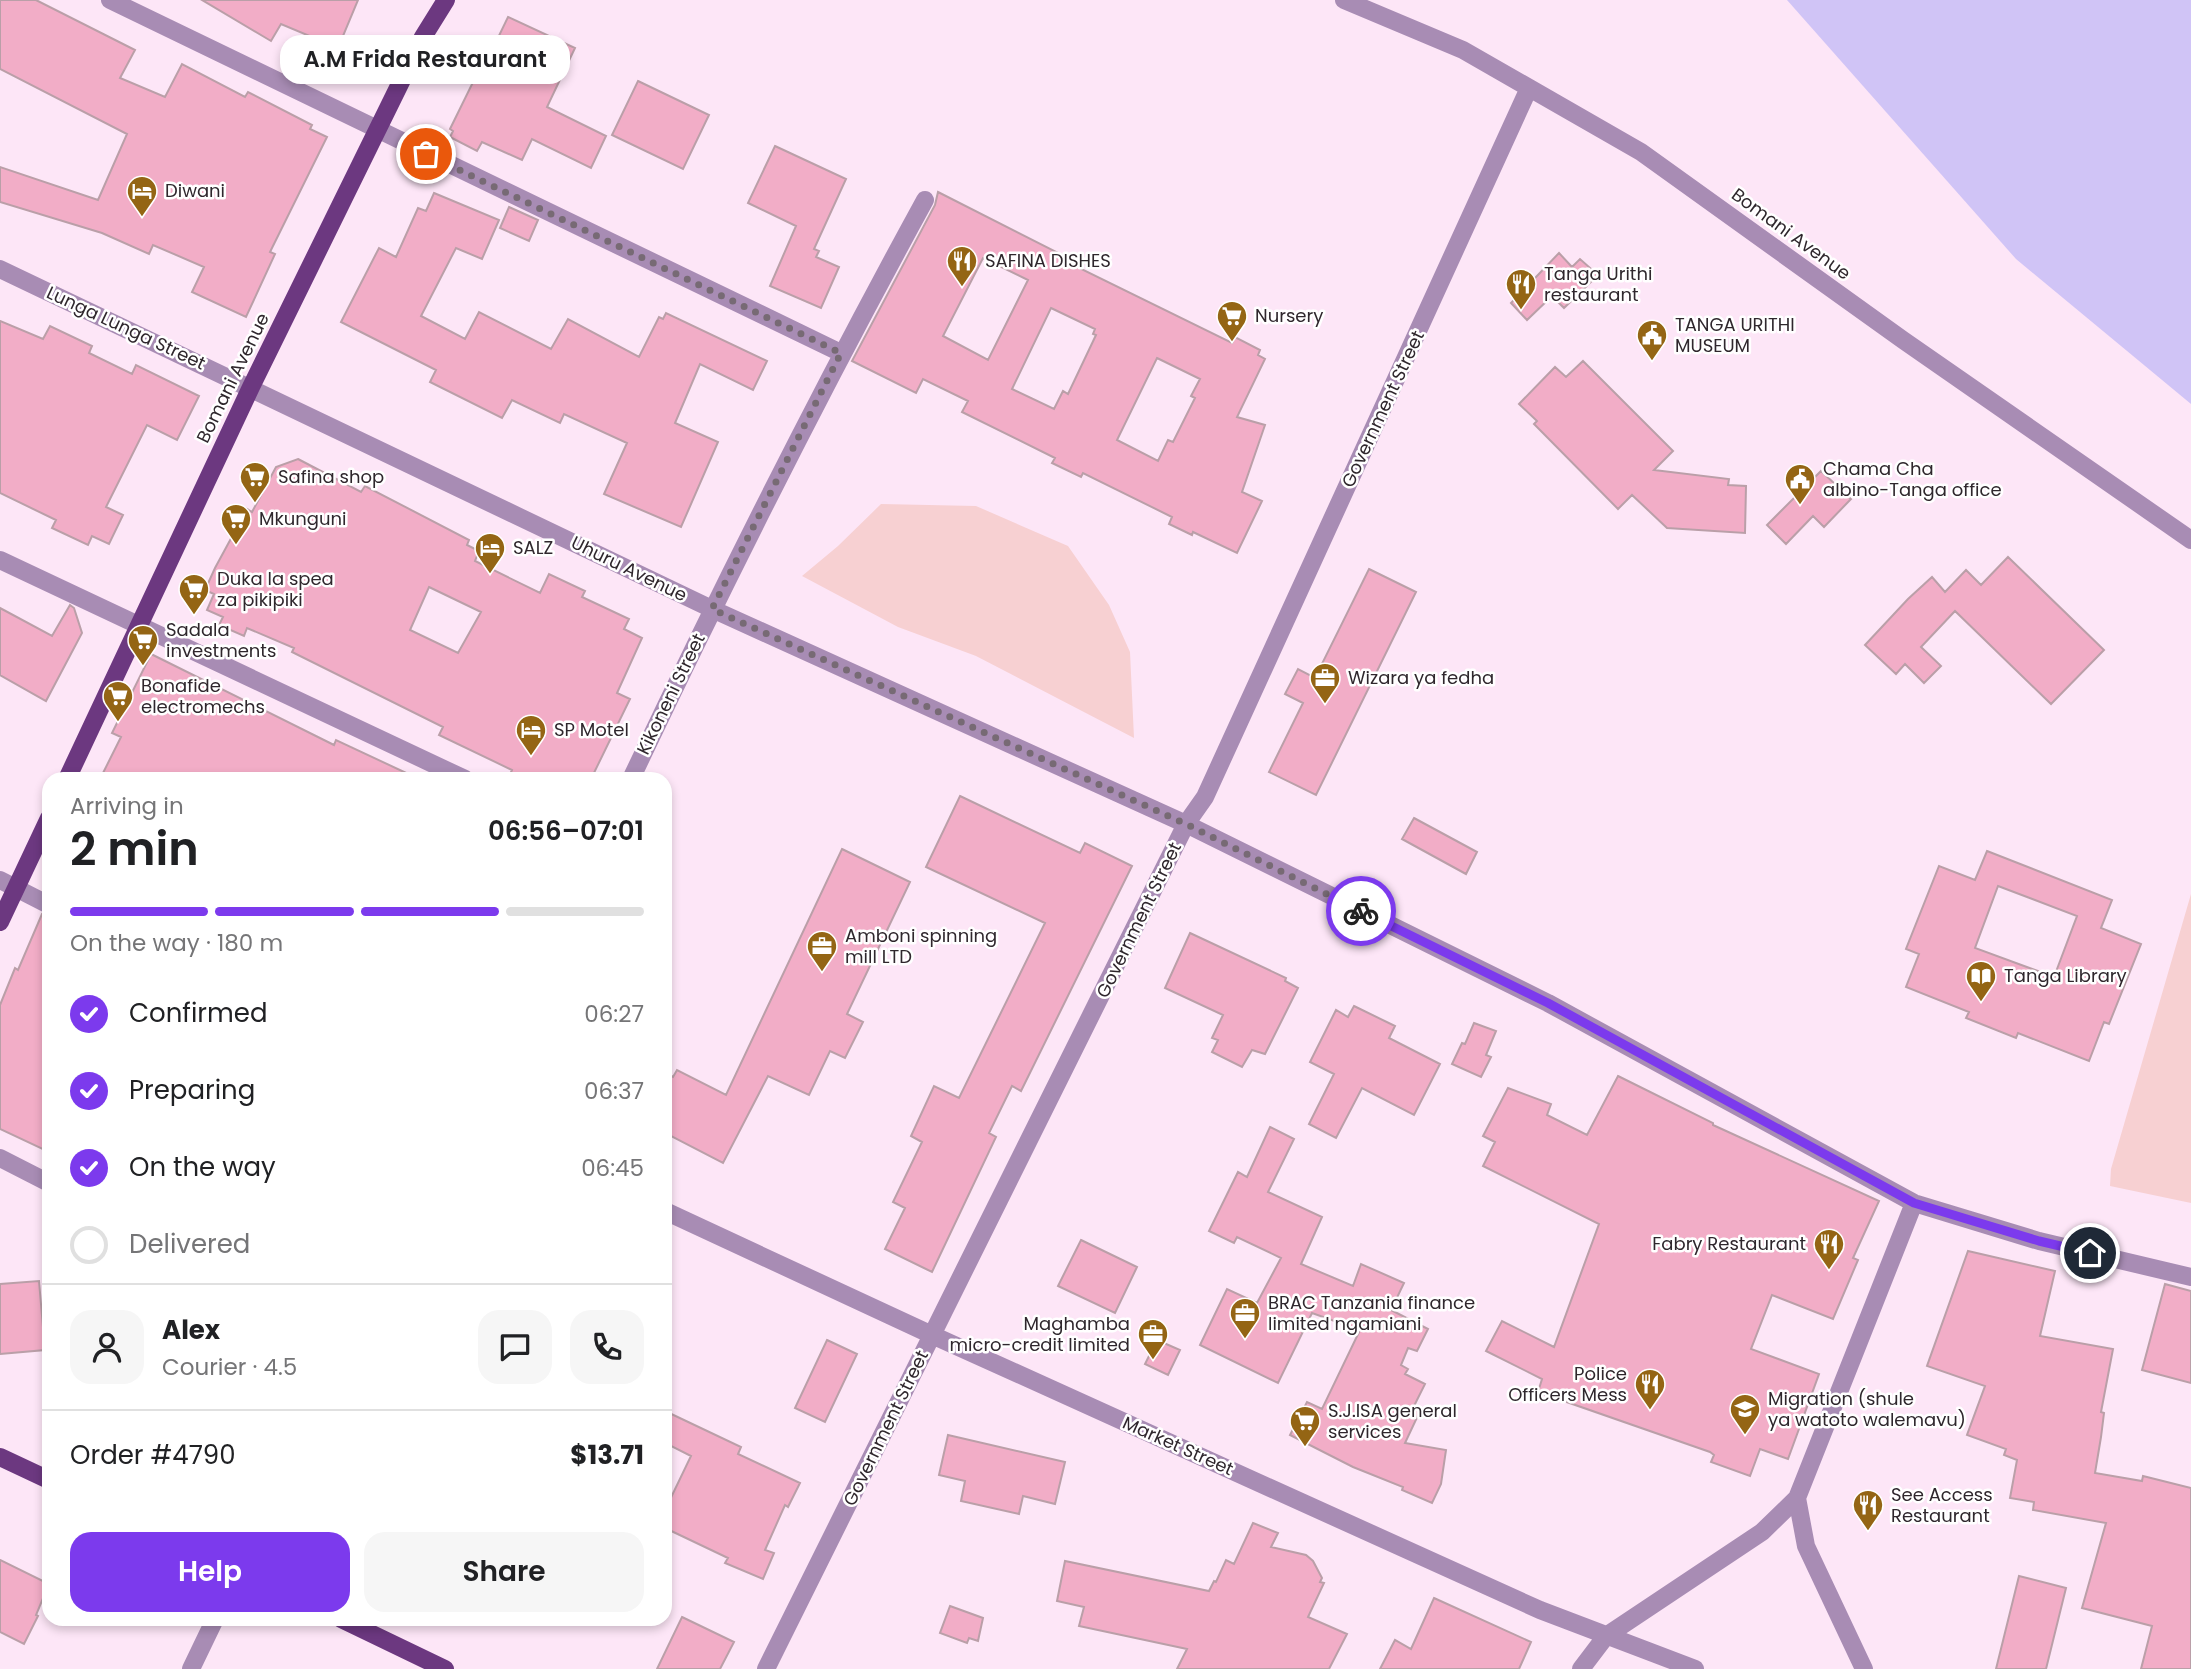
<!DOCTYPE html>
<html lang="en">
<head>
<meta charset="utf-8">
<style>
  :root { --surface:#fff; --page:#f6f6f6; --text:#202124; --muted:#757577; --line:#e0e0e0; --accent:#7c3aed }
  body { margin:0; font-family:Poppins,sans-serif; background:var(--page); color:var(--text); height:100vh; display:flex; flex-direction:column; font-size:26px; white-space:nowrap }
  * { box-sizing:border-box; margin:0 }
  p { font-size:23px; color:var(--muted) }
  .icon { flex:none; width:38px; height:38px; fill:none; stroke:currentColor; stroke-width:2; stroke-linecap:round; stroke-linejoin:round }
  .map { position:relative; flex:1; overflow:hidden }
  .drawer { position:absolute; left:42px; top:772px; width:630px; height:854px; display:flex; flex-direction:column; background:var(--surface); border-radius:21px; box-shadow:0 4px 10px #0003 }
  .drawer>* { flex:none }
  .pin { position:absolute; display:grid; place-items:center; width:60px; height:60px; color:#fff; margin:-30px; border:4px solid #fff; border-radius:50%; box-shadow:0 2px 7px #0007 }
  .courier { position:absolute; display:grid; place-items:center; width:70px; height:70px; margin:-35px; border:5px solid #7c3aed; border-radius:50%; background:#fff; color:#222; box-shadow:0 2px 9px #0007 }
  .bubble { position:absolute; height:49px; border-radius:21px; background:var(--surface); box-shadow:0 4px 10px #0003; font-size:23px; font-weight:600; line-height:49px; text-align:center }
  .head em { font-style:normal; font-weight:600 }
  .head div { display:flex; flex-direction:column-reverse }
  .head { display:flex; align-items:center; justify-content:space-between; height:119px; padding:0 28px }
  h1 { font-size:46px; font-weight:600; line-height:52px }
  .bar { display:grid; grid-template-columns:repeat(4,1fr); gap:10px 7px; align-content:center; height:84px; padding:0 28px }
  .bar i { height:9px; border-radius:5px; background:var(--line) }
  .bar .current { background:var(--accent) }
  .bar p { grid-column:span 4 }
  .line { display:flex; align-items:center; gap:18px; padding:0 28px; border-top:2px solid var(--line) }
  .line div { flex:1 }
  .round { display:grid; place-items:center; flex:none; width:74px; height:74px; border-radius:21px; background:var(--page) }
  ol { padding:0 28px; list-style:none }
  li { display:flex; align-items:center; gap:21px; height:77px }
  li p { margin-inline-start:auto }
  li .icon { padding:7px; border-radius:50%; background:var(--accent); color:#fff; stroke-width:4 }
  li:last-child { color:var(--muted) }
  li i { width:38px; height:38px; border:4px solid var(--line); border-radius:50% }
  .primary-button { display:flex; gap:14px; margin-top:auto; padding:14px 28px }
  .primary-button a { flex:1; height:80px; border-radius:21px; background:var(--accent); color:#fff; font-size:28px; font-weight:600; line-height:80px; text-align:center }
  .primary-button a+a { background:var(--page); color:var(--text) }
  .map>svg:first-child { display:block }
</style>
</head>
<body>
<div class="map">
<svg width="2191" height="1669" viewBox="0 0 2191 1669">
  <rect width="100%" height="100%" fill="#fde6f7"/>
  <!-- green -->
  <path fill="#f7d0d2" d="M 881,504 L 976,506 L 1068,546 L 1109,605 L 1130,652 L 1134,738 L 976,656 L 898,627 L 802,576 L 838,546 Z
    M 2191,894 L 2191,1203 L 2110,1186 L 2111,1169 Z"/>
  <!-- water -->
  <path fill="#d0c4f6" d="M 1787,0 L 2191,0 L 2191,404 L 2016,259 Z"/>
  <!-- building -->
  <path fill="#f2adc7" stroke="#ba9fa8" stroke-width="2" fill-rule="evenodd" d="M 0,0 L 36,0 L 135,50 L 120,78 L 165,97 L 182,64 L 245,97 L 248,92 L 312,125 L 310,129 L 327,137 L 270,252 L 275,254 L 246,317 L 192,292 L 204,267 L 153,245 L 149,254 L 102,233 L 0,202 L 0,167 L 98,200 L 127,134 L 0,69 Z
    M 202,0 L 358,0 L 338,48 L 281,24 L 271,41 Z
    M 508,17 L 575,48 L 547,107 L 606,136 L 591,168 L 532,139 L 522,160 L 482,142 L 477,151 L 450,137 L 453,131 L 450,129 L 478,72 L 481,73 Z
    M 638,81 L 709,115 L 683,169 L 612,135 Z
    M 775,146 L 846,179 L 814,249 L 819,251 L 816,257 L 839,267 L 821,308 L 770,286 L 796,226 L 748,203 Z
    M 938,192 L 1070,259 L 1069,263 L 1232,343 L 1235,337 L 1260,350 L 1258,355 L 1265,359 L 1237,417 L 1265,425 L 1242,492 L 1262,501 L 1237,553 L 1193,532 L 1192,535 L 1169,524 L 1172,517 L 1083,473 L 1081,477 L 1052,463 L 1055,458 L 962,412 L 968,401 L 923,379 L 916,393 L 852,361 L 935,205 ZM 983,258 L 1028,280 L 988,360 L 943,336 ZM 1051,308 L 1095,329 L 1093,334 L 1096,335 L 1068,394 L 1063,391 L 1054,409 L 1012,389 ZM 1157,358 L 1200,379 L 1191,396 L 1195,398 L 1173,442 L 1168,440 L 1158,461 L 1117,440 Z
    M 434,193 L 499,220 L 482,259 L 456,248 L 421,316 L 465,339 L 479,312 L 551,349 L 568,319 L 639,357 L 659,317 L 663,319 L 666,313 L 767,361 L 753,390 L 700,364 L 675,423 L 718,442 L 681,527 L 604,494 L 627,443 L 564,414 L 560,423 L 512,400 L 502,418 L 430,382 L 436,370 L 341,322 L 379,248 L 396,257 L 418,208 L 426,211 Z
    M 509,207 L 538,220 L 529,241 L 500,228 Z
    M 1559,253 L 1572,267 L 1580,259 L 1598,275 L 1564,308 L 1552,296 L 1527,320 L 1511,303 Z
    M 0,321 L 43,339 L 50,326 L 92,346 L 89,353 L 132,374 L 136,365 L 199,396 L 177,440 L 147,425 L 106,507 L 123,515 L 109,544 L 92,536 L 88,545 L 52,528 L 56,520 L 0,493 Z
    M 1583,361 L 1673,451 L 1654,470 L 1729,479 L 1728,485 L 1746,486 L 1745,533 L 1667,528 L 1632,495 L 1618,509 L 1534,424 L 1537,421 L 1519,404 L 1555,367 L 1566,377 Z
    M 298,459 L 361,492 L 365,486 L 469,540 L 467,545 L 479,551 L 475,561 L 540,593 L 549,574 L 585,591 L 582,597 L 629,619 L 624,629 L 642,638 L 617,693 L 630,699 L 591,779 L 508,779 L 512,770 L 439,735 L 443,727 L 292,652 L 294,648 L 247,628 L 244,636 L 219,625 L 223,617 L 207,610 L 214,594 L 205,590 L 215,568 L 247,509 L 252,512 L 276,467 ZM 429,587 L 481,612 L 458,653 L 410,630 Z
    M 1821,471 L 1851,499 L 1824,527 L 1813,516 L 1786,544 L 1767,525 Z
    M 2008,557 L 2104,650 L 2051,704 L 1955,611 L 1921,647 L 1941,666 L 1924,683 L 1905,664 L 1896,674 L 1865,645 L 1908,599 L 1932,577 L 1945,592 L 1966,570 L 1981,585 Z
    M 1369,569 L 1416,592 L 1316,795 L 1269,772 L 1303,703 L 1285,694 L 1298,669 L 1315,678 Z
    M 70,605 L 74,608 L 82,633 L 46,701 L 0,675 L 0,608 L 52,636 Z
    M 151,654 L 334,745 L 336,740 L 419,779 L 100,779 L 121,737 L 112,733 Z
    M 960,796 L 1080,853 L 1085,843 L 1132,866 L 1021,1091 L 1012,1086 L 989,1133 L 996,1137 L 932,1272 L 885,1249 L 905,1208 L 893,1202 L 922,1142 L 911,1136 L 934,1086 L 959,1098 L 1045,923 L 926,867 Z
    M 1414,818 L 1477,852 L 1466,874 L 1402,839 Z
    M 842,849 L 910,882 L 847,1014 L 863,1022 L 845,1058 L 830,1051 L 809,1095 L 768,1076 L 723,1163 L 665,1133 L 665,1073 L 673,1077 L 677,1070 L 726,1095 Z
    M 1987,851 L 2112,900 L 2101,928 L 2141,944 L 2109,1024 L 2104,1022 L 2089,1061 L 2018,1033 L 2016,1038 L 1966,1018 L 1969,1012 L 1906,987 L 1919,954 L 1906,949 L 1939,866 L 1975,880 ZM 1998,886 L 2077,916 L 2054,977 L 1975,948 Z
    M 42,914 L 49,916 L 49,1152 L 0,1129 L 0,1005 L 15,968 L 18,970 Z
    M 1190,933 L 1286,978 L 1285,981 L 1298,988 L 1265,1054 L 1252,1050 L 1242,1067 L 1212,1052 L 1218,1040 L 1212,1038 L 1223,1015 L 1165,988 Z
    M 1354,1006 L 1395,1026 L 1389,1038 L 1440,1064 L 1414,1115 L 1362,1088 L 1336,1138 L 1309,1124 L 1334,1074 L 1310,1062 L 1336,1010 L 1348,1017 Z
    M 1474,1023 L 1496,1031 L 1486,1055 L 1491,1057 L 1481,1077 L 1452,1064 L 1462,1043 L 1465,1044 Z
    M 1618,1076 L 1713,1123 L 1713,1125 L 1879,1201 L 1853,1258 L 1858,1260 L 1833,1319 L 1772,1295 L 1751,1349 L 1819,1374 L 1788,1459 L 1760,1449 L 1750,1476 L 1711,1462 L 1714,1455 L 1710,1452 L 1538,1392 L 1542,1379 L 1486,1351 L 1502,1321 L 1554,1347 L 1599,1224 L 1483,1166 L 1495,1142 L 1483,1136 L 1508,1088 L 1551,1104 L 1547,1115 L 1587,1135 Z
    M 1270,1127 L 1294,1139 L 1268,1192 L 1322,1217 L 1301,1264 L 1353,1286 L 1361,1264 L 1404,1283 L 1391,1310 L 1428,1329 L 1417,1351 L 1408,1348 L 1401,1365 L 1408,1369 L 1405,1374 L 1425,1384 L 1414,1406 L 1421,1409 L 1405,1443 L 1446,1450 L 1441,1484 L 1432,1503 L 1402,1490 L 1403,1487 L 1353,1467 L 1290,1435 L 1307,1402 L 1322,1409 L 1360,1330 L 1312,1313 L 1278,1383 L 1200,1345 L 1227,1289 L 1257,1303 L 1281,1258 L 1237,1237 L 1234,1243 L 1209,1231 L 1238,1172 L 1247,1177 Z
    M 1081,1240 L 1137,1267 L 1115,1313 L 1058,1286 Z
    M 1968,1251 L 2055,1271 L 2040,1336 L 2113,1349 L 2101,1412 L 2104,1413 L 2101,1437 L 2095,1473 L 2142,1481 L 2143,1476 L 2191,1488 L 2191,1669 L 2141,1669 L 2152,1626 L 2082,1608 L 2106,1523 L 2033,1510 L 2034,1502 L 2010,1498 L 2017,1460 L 2004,1455 L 2006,1449 L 1967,1435 L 1985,1386 L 1927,1366 Z
    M 39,1281 L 45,1350 L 0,1354 L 0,1284 Z
    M 2165,1284 L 2191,1291 L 2191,1383 L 2142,1370 Z
    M 827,1340 L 857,1354 L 825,1422 L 795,1408 Z
    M 1157,1340 L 1180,1350 L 1168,1375 L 1145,1364 Z
    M 665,1411 L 741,1447 L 738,1454 L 800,1483 L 788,1507 L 785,1505 L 765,1550 L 774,1553 L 763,1579 L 725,1563 L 728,1558 L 665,1528 L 665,1510 L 691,1456 L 665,1443 Z
    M 948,1435 L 1065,1462 L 1055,1504 L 1023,1496 L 1019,1514 L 961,1501 L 965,1481 L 939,1475 Z
    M 1253,1523 L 1278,1533 L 1271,1547 L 1306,1555 L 1313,1561 L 1322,1578 L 1320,1582 L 1324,1583 L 1308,1617 L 1347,1634 L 1329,1669 L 1177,1669 L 1187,1649 L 1079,1626 L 1084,1607 L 1057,1601 L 1065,1561 L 1209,1591 L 1214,1581 L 1216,1582 L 1226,1560 L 1234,1564 Z
    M 0,1560 L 49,1584 L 36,1615 L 38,1616 L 24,1644 L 0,1632 Z
    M 2019,1576 L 2066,1588 L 2046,1669 L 1996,1669 Z
    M 1434,1598 L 1531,1642 L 1519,1669 L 1380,1669 L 1395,1640 L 1411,1649 Z
    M 950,1606 L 983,1618 L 978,1641 L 969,1638 L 967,1643 L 940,1633 Z
    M 682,1617 L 734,1642 L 720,1669 L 657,1669 Z"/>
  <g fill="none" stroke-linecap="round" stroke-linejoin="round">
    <!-- minor -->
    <path stroke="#a88cb4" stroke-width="18" d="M 110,0 L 841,353
      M 1344,0 L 1463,50 L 1641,152 L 1903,340 L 2191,540
      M 0,269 L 712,609 L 1186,824 L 1548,1003 L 1914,1203 L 2039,1241 L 2191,1277
      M 0,560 L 465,779
      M 631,779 C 724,583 821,390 925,200
      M 0,880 L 49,905
      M 0,1158 L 49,1183
      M 665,1211 L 932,1335 L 1540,1610 L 1695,1669
      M 1797,1498 L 1806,1546 L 1864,1669
      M 191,1669 L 215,1619
      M 766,1669 L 1186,824 L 1205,797 L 1529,88
      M 1581,1669 L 1606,1636 L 1762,1532 L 1797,1498 L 1914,1203"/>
    <!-- major -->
    <path stroke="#6c3880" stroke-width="18" d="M 67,779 L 251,387 L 423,37 L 446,0
      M 0,922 L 49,818
      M 0,1457 L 49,1480
      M 341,1619 L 445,1669"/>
  </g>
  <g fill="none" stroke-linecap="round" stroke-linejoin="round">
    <!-- done -->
    <path stroke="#776a74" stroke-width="7" stroke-dasharray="0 12.6" d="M 426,154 L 841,353 L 712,609 L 1186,824 L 1361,911"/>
    <!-- route -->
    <path stroke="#7c3aed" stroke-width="9" d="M 1361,911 L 1548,1003 L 1914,1203 L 2039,1241 L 2090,1253"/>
  </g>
  <!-- icons -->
  <defs>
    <g id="hotel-pin" transform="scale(1.575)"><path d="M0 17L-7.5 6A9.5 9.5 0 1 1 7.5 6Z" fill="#946514" stroke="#fff"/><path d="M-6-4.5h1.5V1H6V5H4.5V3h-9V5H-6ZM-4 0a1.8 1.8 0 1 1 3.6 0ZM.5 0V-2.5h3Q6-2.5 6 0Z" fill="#fff"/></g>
    <g id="restaurant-pin" transform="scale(1.575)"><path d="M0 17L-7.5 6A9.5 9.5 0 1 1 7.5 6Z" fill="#946514" stroke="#fff"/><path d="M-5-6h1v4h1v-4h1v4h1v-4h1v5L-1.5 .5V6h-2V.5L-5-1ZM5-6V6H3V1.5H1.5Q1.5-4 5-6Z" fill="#fff"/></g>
    <g id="supermarket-pin" transform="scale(1.575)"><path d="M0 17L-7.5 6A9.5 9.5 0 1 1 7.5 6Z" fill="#946514" stroke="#fff"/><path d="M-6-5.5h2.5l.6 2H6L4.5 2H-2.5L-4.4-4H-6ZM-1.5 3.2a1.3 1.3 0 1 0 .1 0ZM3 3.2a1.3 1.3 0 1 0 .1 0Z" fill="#fff"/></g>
    <g id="civic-pin" transform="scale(1.575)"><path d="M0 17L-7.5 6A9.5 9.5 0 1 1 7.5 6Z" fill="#946514" stroke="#fff"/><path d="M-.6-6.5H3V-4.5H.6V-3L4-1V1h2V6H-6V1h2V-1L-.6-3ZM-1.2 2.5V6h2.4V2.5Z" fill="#fff"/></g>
    <g id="office-pin" transform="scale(1.575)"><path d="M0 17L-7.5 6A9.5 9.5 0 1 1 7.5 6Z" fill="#946514" stroke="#fff"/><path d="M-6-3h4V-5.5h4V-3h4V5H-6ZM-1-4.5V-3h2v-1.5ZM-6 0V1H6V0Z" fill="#fff"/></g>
    <g id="library-pin" transform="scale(1.575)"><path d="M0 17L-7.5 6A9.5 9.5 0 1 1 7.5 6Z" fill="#946514" stroke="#fff"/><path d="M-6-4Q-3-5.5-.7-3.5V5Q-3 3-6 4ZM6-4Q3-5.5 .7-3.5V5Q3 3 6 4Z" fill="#fff"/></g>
    <g id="school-pin" transform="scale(1.575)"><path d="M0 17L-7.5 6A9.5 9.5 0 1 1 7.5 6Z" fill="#946514" stroke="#fff"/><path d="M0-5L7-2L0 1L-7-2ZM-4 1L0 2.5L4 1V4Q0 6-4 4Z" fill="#fff"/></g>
  </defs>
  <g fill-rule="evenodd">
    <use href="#hotel-pin" x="142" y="191"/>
    <use href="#restaurant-pin" x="962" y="261"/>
    <use href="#restaurant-pin" x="1521" y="284"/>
    <use href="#supermarket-pin" x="1232" y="316"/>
    <use href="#civic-pin" x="1652" y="335"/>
    <use href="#supermarket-pin" x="255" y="477"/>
    <use href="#civic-pin" x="1800" y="479"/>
    <use href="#supermarket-pin" x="236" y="519"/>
    <use href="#hotel-pin" x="490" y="548"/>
    <use href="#supermarket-pin" x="194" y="589"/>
    <use href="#supermarket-pin" x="143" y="640"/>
    <use href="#office-pin" x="1325" y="678"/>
    <use href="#supermarket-pin" x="118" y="696"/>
    <use href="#hotel-pin" x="531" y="730"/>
    <use href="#office-pin" x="822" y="946"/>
    <use href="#library-pin" x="1981" y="976"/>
    <use href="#restaurant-pin" x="1829" y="1244"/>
    <use href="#office-pin" x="1245" y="1313"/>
    <use href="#office-pin" x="1153" y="1334"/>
    <use href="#restaurant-pin" x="1650" y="1384"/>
    <use href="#school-pin" x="1745" y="1409"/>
    <use href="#supermarket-pin" x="1305" y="1421"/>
    <use href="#restaurant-pin" x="1868" y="1505"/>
  </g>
  <g text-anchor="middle" stroke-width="5" stroke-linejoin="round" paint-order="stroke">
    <!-- poi labels -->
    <g font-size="18" fill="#2f272d" stroke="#fff" text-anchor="start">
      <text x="165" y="197">Diwani</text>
      <text x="985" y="267">SAFINA DISHES</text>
      <text x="1544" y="280">Tanga Urithi<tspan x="1544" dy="21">restaurant</tspan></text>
      <text x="1255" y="322">Nursery</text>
      <text x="1675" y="331">TANGA URITHI<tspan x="1675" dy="21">MUSEUM</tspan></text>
      <text x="1823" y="475">Chama Cha<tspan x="1823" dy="21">albino-Tanga office</tspan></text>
      <text x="278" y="483">Safina shop</text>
      <text x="259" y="525">Mkunguni</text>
      <text x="513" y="554">SALZ</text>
      <text x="217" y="585">Duka la spea<tspan x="217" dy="21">za pikipiki</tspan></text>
      <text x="166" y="636">Sadala<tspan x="166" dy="21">investments</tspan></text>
      <text x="1348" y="684">Wizara ya fedha</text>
      <text x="141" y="692">Bonafide<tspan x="141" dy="21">electromechs</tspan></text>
      <text x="554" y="736">SP Motel</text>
      <text x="845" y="942">Amboni spinning<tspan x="845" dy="21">mill LTD</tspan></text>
      <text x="2004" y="982">Tanga Library</text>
      <text x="1806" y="1250" text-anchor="end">Fabry Restaurant</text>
      <text x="1268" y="1309">BRAC Tanzania finance<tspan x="1268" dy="21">limited ngamiani</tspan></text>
      <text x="1130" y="1330" text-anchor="end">Maghamba<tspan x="1130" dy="21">micro-credit limited</tspan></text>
      <text x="1627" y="1380" text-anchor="end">Police<tspan x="1627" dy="21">Officers Mess</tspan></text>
      <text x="1768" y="1405">Migration (shule<tspan x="1768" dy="21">ya watoto walemavu)</tspan></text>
      <text x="1328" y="1417">S.J.ISA general<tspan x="1328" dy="21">services</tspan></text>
      <text x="1891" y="1501">See Access<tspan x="1891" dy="21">Restaurant</tspan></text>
    </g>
    <!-- street labels -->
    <g font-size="18" fill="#2f272d" stroke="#fff">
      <text transform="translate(1791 234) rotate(36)" y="6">Bomani Avenue</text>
      <text transform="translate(126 328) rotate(25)" y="6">Lunga Lunga Street</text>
      <text transform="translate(233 378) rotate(-64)" y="6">Bomani Avenue</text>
      <text transform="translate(1383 409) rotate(-65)" y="6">Government Street</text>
      <text transform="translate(629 569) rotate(26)" y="6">Uhuru Avenue</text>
      <text transform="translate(671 694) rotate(-64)" y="6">Kikoneni Street</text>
      <text transform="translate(1139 920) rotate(-64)" y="6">Government Street</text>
      <text transform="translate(886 1428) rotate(-64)" y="6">Government Street</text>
      <text transform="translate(1178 1446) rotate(24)" y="6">Market Street</text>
    </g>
  </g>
</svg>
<div class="pin" style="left:426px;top:154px;background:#ea580c"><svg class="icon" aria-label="bag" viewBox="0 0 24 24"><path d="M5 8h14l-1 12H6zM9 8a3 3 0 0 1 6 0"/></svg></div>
<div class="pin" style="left:2090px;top:1253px;background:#1f2937"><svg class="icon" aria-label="home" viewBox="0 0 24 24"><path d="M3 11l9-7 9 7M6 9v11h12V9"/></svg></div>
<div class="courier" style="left:1361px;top:911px"><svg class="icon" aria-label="bike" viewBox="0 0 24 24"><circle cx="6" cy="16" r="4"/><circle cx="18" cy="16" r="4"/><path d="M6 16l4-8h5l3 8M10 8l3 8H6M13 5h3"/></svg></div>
<div class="bubble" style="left:280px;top:35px;width:290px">A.M Frida Restaurant</div>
<section class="drawer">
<div class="head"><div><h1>2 min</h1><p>Arriving in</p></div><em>06:56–07:01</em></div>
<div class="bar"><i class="current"></i><i class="current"></i><i class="current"></i><i></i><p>On the way · 180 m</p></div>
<ol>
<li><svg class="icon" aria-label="check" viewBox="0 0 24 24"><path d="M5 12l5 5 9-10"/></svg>Confirmed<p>06:27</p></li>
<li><svg class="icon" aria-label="check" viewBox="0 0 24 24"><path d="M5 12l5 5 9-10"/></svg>Preparing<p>06:37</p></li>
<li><svg class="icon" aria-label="check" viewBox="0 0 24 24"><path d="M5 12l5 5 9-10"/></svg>On the way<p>06:45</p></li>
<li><i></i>Delivered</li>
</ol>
<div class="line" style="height:126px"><a class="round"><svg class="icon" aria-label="person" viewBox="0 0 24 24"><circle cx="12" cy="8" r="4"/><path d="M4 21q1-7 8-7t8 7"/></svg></a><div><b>Alex</b><p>Courier · 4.5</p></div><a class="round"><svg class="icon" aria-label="chat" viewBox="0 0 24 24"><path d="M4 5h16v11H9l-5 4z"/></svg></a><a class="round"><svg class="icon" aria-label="phone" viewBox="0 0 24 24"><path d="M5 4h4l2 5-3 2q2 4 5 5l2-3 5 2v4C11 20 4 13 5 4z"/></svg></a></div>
<div class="line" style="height:91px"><div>Order #4790</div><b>$13.71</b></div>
<div class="primary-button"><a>Help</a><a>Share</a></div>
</section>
</div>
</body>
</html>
